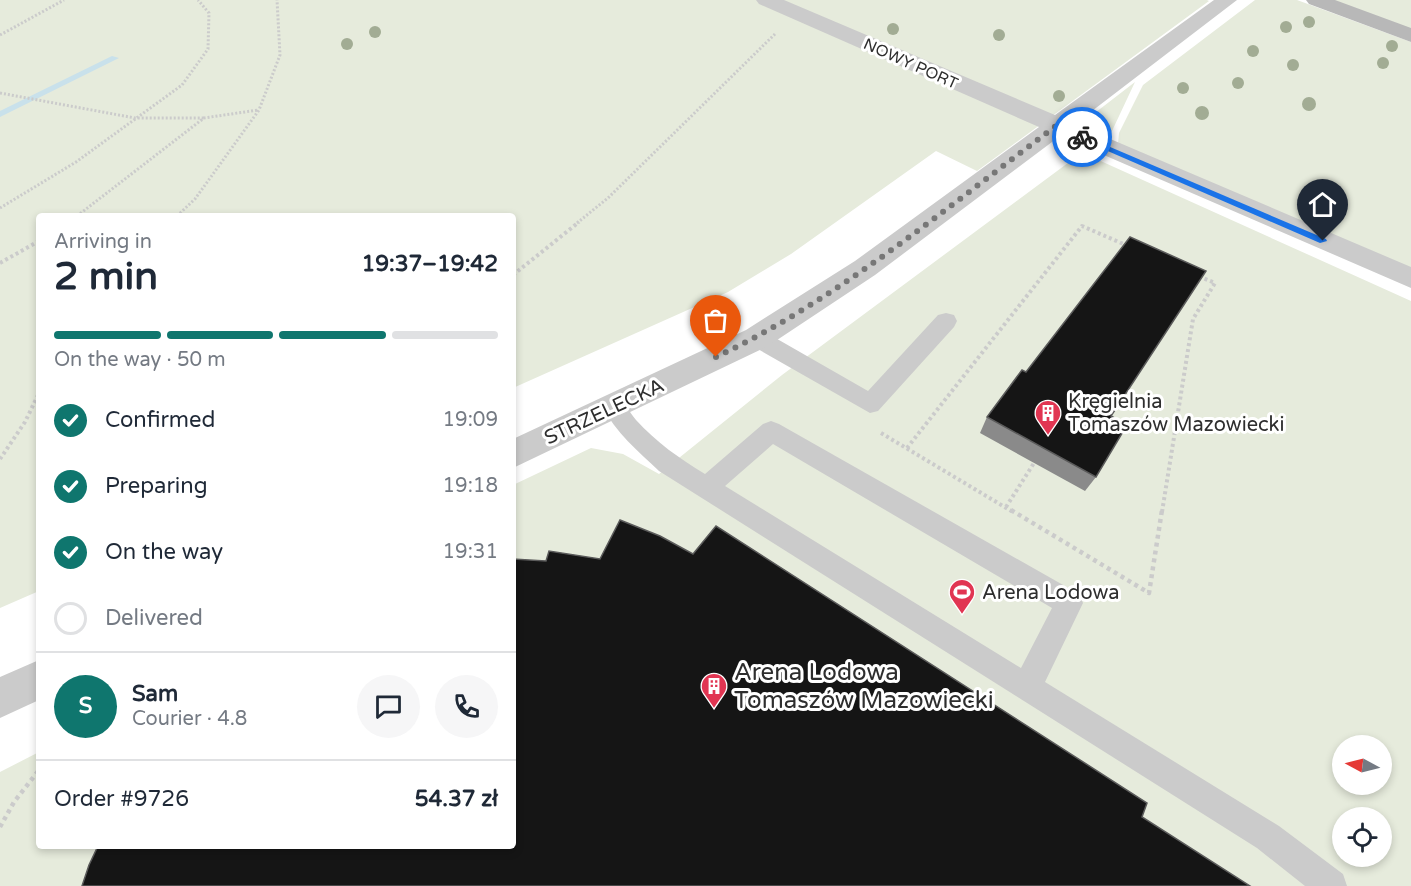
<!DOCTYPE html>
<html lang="en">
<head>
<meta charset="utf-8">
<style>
  :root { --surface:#fff; --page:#f6f6f7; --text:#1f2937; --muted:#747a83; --line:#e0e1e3; --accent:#0f766e }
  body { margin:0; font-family:"Varela Round",sans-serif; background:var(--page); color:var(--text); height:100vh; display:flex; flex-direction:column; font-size:22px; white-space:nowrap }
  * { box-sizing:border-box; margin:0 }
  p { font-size:20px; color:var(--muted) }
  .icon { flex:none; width:33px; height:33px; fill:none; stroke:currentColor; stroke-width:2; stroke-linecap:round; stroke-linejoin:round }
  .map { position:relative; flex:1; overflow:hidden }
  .side { position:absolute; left:36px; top:213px; width:480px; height:636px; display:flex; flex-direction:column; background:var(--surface); border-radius:6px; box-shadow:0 3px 9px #0003 }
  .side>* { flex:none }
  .needle { width:39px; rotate:277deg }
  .controls { position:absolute; left:1332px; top:735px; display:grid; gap:12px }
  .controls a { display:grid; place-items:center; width:60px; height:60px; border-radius:50%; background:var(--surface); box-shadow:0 3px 9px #0003; font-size:30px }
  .pin { position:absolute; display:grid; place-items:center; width:51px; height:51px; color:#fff; margin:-62px -26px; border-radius:50% 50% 50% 0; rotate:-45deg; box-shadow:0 0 6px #0007 }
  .pin .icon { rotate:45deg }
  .courier { position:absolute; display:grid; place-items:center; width:60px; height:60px; margin:-30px; border:4px solid #1a73e8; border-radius:50%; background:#fff; color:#222; box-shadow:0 2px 8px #0007 }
  .head em { font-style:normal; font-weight:700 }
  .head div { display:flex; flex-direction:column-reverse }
  .head { display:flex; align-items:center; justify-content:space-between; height:102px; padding:0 18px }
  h1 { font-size:39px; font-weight:700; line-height:45px }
  .bar { display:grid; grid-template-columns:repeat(4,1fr); gap:9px 6px; align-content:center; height:72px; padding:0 18px }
  .bar i { height:8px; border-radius:4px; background:var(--line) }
  .bar .current { background:var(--accent) }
  .bar p { grid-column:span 4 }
  .line { display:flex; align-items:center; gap:15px; padding:0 18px; border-top:2px solid var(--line) }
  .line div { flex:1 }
  .round { display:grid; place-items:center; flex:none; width:63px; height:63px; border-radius:32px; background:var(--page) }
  ol { padding:0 18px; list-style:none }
  li { display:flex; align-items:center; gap:18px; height:66px }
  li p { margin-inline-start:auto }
  li .icon { padding:6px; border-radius:50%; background:var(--accent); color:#fff; stroke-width:4 }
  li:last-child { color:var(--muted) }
  li i { width:33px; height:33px; border:3px solid var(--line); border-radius:50% }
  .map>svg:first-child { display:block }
</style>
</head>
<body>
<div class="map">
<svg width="1411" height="886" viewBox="0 0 1411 886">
  <rect width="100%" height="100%" fill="#fff"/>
  <!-- green -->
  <path fill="#e6ebdc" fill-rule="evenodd" d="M 0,0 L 1207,0 L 1209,1 L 977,171 L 936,151 L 791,254 L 728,292 L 513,388 L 513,216 L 39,216 L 39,591 L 0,608 Z
    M 1255,0 L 1297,0 L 1411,42 L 1411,270 L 1118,144 L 1119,133 L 1143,85 Z
    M 1332,0 L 1411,0 L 1411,29 Z
    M 1135,82 L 1112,131 L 1101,136 L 1091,127 L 1087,119 Z
    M 1076,157 L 1094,158 L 1411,301 L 1411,886 L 0,886 L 0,772 L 39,752 L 39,846 L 513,846 L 513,485 L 591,448 L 623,454 L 659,474 L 782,375 ZM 1342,746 L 1382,746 L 1382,784 L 1342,784 ZM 1342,818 L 1382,818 L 1382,856 L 1342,856 Z"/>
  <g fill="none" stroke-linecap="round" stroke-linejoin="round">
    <!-- stream -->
    <path fill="#c9e1eb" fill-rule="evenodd" d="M 112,56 L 119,58 L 0,117 L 0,111 Z"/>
    <!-- path-far2 -->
    <path stroke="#cbcbcb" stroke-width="3" stroke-dasharray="2 2" stroke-linecap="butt" d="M 0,35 L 64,0
      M 0,93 L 135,118 L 204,118
      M 0,208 L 76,162 L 182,85 L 208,49 L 209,13 L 198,0
      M 77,216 L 204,118 L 258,110
      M 177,216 L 195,199 L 259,110 L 280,55 L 277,0
      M 577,223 L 608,198 L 775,34"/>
    <!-- path-far1 -->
    <path stroke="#cbcbcb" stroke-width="4" stroke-dasharray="3 3" stroke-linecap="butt" d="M 0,263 L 39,241
      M 513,275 L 579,222
      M 881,433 L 1013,512
      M 907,448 L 1082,226 L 1128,246
      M 0,459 L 25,422 L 39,393
      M 1006,507 L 1034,463
      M 1162,512 L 1193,319 L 1215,283 L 1198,276"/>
    <!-- path -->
    <path stroke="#cbcbcb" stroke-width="4.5" stroke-dasharray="4 4" stroke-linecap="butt" d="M 1011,510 L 1149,593 L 1162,510
      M 0,827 L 14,802 L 39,770"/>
    <!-- lane -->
    <path fill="#cbcbcb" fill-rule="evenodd" d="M 946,313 L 954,315 L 957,321 L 954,327 L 878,411 L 870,413 L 749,344 L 746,338 L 749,332 L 757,330 L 765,332 L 868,391 L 938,315 Z
      M 614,397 C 626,401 628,411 636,420 C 656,442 680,459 705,474 L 763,424 L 771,421 L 779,424 L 1079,594 L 1083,603 L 1045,682 L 1279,826 L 1343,874 L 1347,886 L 1305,886 L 1257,848 L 659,471 C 638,451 616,433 602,406 L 606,399 ZM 773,444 L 1052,608 L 1021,668 L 725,486 Z"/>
    <!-- street -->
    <path fill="#cbcbcb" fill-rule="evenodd" d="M 756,0 L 784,0 L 1055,115 L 1214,0 L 1237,0 L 1075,124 L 1411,267 L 1411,288 L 1060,136 L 875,275 L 768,346 L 513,468 L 513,439 L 746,330 L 855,261 L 1039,127 L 759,4 Z
      M 39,660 L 39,700 L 0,718 L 0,677 Z"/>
    <!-- secondary -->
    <path fill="#b8b8b8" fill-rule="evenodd" d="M 1306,0 L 1335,0 L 1411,28 L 1411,42 L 1309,4 Z"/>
  </g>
  <!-- trees -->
  <g fill="#a2ac94">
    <circle cx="1309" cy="22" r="6"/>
    <circle cx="1286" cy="27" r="6"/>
    <circle cx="893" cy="29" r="6"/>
    <circle cx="375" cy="32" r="6"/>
    <circle cx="999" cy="35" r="6"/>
    <circle cx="347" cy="44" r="6"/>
    <circle cx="1392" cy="46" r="6"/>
    <circle cx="1253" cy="51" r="6"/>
    <circle cx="1383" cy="63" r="6"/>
    <circle cx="1293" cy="65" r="6"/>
    <circle cx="1238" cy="83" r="6"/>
    <circle cx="1183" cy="88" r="6"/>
    <circle cx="1059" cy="96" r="6"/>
    <circle cx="1309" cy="104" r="7"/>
    <circle cx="1202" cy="113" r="7"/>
  </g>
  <!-- wall -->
  <path fill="#8a8a8a" d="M 987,417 L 1096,477 L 1085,491 L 980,433 Z"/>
  <!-- building -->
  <path fill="#151515" stroke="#5b5b5b" stroke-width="1.5" d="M 1130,237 L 1206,271 L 1111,416 L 1127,425 L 1096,477 L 987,417 L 1022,370 L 1026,372 Z
    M 620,520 L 660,536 L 693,554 L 716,526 L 1147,803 L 1142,817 L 1250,886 L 82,886 L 89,865 L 98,846 L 513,846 L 513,559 L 546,561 L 549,551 L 600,559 Z"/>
  <!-- route -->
  <path fill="#1a73e8" d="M 1082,135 L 1326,239 L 1327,241 L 1320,243 L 1080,139 Z"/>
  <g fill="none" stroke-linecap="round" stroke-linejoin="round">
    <!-- done -->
    <path stroke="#777" stroke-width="6" stroke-dasharray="0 10.8" d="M 716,357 C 839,299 947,207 1056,126 L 1082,137"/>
  </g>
  <!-- icons -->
  <defs>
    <g id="building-pin" transform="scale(1.35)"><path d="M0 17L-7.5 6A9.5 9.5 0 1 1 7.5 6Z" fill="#e13552" stroke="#fff"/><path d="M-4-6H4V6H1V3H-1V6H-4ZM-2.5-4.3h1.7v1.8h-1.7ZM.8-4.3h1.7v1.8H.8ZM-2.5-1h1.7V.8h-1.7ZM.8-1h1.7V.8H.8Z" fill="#fff"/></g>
    <g id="stadium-pin" transform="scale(1.35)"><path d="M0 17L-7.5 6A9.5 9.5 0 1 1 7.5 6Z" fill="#e13552" stroke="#fff"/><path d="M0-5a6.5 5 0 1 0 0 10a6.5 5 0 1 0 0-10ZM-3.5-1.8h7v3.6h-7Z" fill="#fff"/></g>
  </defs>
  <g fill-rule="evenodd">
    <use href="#building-pin" x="1048" y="413"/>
    <use href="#stadium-pin" x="962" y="592"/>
    <use href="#building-pin" x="714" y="686"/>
  </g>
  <g text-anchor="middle" stroke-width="6" stroke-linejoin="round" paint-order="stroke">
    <!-- far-street labels -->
    <g font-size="16" fill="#2e2e2e" stroke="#fff">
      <text transform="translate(911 63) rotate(24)" y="6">NOWY PORT</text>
    </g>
    <!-- poi labels -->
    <g font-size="20" fill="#2e2e2e" stroke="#fff" text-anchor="start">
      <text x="1068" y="408">Kręgielnia<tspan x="1068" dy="23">Tomaszów Mazowiecki</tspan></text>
      <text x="982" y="599">Arena Lodowa</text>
    </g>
    <!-- street labels -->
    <g font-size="20" fill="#2e2e2e" stroke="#fff">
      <text transform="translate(604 411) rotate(-25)" y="7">STRZELECKA</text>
    </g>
    <!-- near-poi labels -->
    <g font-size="24" fill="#2e2e2e" stroke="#fff" text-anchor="start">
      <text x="734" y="680">Arena Lodowa<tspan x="734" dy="28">Tomaszów Mazowiecki</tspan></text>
    </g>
  </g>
</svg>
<div class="controls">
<a><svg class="needle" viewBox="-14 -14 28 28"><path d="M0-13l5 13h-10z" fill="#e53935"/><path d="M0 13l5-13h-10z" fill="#747a83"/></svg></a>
<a><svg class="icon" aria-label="locate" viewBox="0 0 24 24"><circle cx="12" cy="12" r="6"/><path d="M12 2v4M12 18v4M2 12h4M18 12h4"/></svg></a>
</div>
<div class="pin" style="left:716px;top:357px;background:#ea580c"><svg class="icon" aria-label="bag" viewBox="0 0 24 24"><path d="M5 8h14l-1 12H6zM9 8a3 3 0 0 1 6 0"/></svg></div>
<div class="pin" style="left:1323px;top:241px;background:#1f2937"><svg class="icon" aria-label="home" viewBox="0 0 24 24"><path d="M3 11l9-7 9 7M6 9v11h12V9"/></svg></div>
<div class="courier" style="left:1082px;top:137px"><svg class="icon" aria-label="bike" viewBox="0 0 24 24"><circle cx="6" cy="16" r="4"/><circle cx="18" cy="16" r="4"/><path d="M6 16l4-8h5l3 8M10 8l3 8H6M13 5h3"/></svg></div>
<section class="side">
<div class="head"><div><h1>2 min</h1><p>Arriving in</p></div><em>19:37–19:42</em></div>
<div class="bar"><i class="current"></i><i class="current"></i><i class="current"></i><i></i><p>On the way · 50 m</p></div>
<ol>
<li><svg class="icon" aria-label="check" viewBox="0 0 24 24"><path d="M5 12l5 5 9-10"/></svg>Confirmed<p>19:09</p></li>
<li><svg class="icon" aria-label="check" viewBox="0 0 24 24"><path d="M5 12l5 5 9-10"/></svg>Preparing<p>19:18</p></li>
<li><svg class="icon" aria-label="check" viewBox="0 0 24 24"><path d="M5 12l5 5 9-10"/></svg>On the way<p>19:31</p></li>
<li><i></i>Delivered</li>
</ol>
<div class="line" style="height:108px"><b class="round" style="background:var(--accent);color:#fff">S</b><div><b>Sam</b><p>Courier · 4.8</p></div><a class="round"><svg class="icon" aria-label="chat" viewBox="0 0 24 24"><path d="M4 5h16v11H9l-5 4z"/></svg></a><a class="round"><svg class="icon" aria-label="phone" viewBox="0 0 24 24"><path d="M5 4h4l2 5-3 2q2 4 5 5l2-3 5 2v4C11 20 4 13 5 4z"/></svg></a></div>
<div class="line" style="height:78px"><div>Order #9726</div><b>54.37 zł</b></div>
</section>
</div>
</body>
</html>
